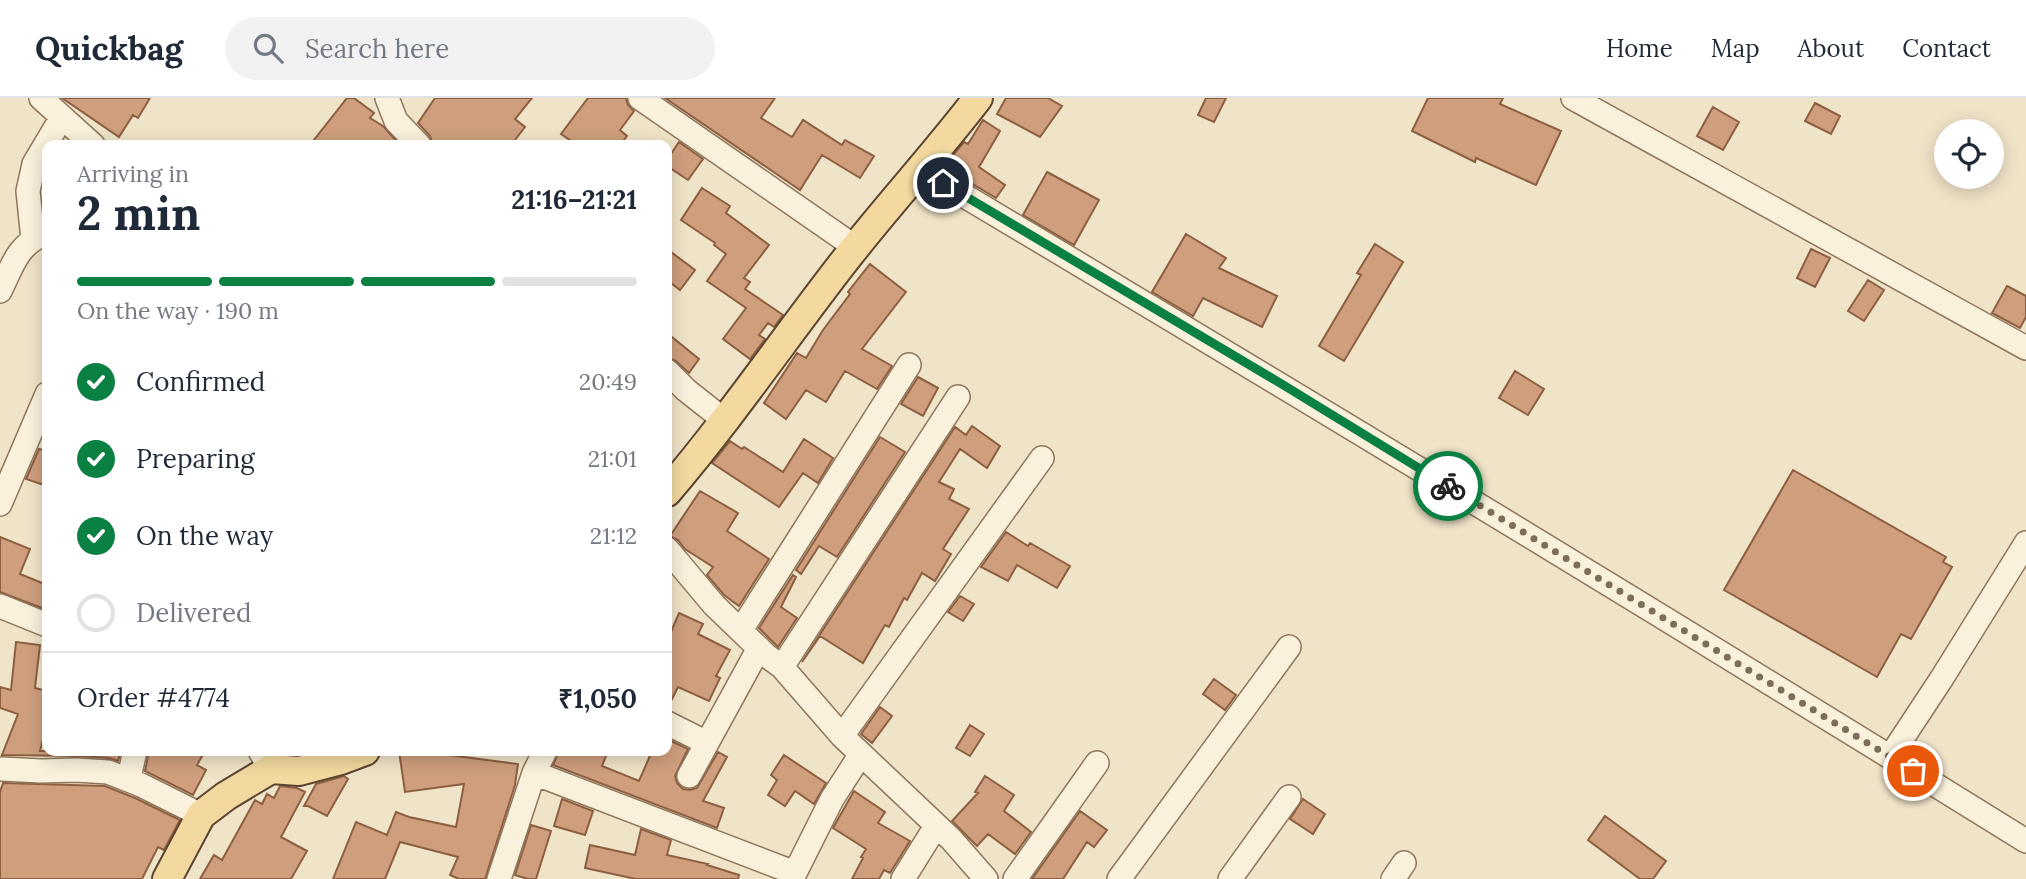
<!DOCTYPE html>
<html lang="en">
<head>
<meta charset="utf-8">
<style>
  :root { --surface:#fff; --page:#f2f2f3; --text:#1f2937; --muted:#747a83; --line:#e0e1e3; --accent:#0b8043 }
  body { margin:0; font-family:Lora,serif; background:var(--page); color:var(--text); height:100vh; display:flex; flex-direction:column; font-size:26px; white-space:nowrap }
  * { box-sizing:border-box; margin:0 }
  p { font-size:23px; color:var(--muted) }
  .icon { flex:none; width:38px; height:38px; fill:none; stroke:currentColor; stroke-width:2; stroke-linecap:round; stroke-linejoin:round }
  .map { position:relative; flex:1; overflow:hidden }
  .panel { position:absolute; left:42px; top:42px; width:630px; height:616px; display:flex; flex-direction:column; background:var(--surface); border-radius:14px; box-shadow:0 4px 18px #0003 }
  .panel>* { flex:none }
  .fabs { position:absolute; left:1934px; top:21px; display:grid; gap:14px }
  .fabs a { display:grid; place-items:center; width:70px; height:70px; border-radius:50%; background:var(--surface); box-shadow:0 4px 18px #0003; font-size:35px }
  .pin { position:absolute; display:grid; place-items:center; width:60px; height:60px; color:#fff; margin:-30px; border:4px solid #fff; border-radius:50%; box-shadow:0 2px 7px #0007 }
  .courier { position:absolute; display:grid; place-items:center; width:70px; height:70px; margin:-35px; border:5px solid #0b8043; border-radius:50%; background:#fff; color:#222; box-shadow:0 2px 9px #0007 }
  .head em { font-style:normal; font-weight:700 }
  .head div { display:flex; flex-direction:column-reverse }
  .head { display:flex; align-items:center; justify-content:space-between; height:119px; padding:0 35px }
  h1 { font-size:46px; font-weight:700; line-height:52px }
  .bar { display:grid; grid-template-columns:repeat(4,1fr); gap:10px 7px; align-content:center; height:84px; padding:0 35px }
  .bar i { height:9px; border-radius:5px; background:var(--line) }
  .bar .selected { background:var(--accent) }
  .bar p { grid-column:span 4 }
  .line { display:flex; align-items:center; gap:18px; padding:0 35px; border-top:2px solid var(--line) }
  .line div { flex:1 }
  ol { padding:0 35px; list-style:none }
  li { display:flex; align-items:center; gap:21px; height:77px }
  li p { margin-inline-start:auto }
  li .icon { padding:7px; border-radius:50%; background:var(--accent); color:#fff; stroke-width:4 }
  li:last-child { color:var(--muted) }
  li i { width:38px; height:38px; border:4px solid var(--line); border-radius:50% }
  header { display:flex; align-items:center; gap:42px; box-sizing:border-box; height:98px; padding:0 35px; background:var(--surface); border-bottom:2px solid var(--line) }
  header strong { font-size:33px }
  nav { display:flex; gap:38px; margin-inline-start:auto; font-size:24px }
  .search { width:490px; height:63px; background:var(--page); display:flex; align-items:center; gap:18px; box-sizing:border-box; padding:0 24px; border-radius:38px; color:var(--muted); font-size:26px }
  .map>svg:first-child { display:block }
</style>
</head>
<body>
<header>
<strong>Quickbag</strong>
<div class="search"><svg class="icon" aria-label="search" viewBox="0 0 24 24"><circle cx="10" cy="10" r="6"/><path d="M15 15l6 6"/></svg>Search here</div>
<nav><a>Home</a><a>Map</a><a>About</a><a>Contact</a></nav>
</header>
<div class="map">
<svg width="2026" height="781" viewBox="0 0 2026 781">
  <rect width="100%" height="100%" fill="#f0e4c8"/>
  <!-- building -->
  <path fill="#cf9f7d" stroke="#8d5f41" stroke-width="2" d="M 62,0 L 150,0 L 138,20 L 133,17 L 119,39 Z
    M 347,0 L 354,0 L 374,15 L 370,20 L 383,28 L 400,47 L 310,47 Z
    M 435,0 L 532,0 L 515,21 L 525,29 L 511,47 L 433,47 L 430,38 L 418,25 Z
    M 588,0 L 626,0 L 628,7 L 634,13 L 620,32 L 627,38 L 620,47 L 577,47 L 561,36 Z
    M 665,0 L 775,0 L 761,20 L 792,39 L 803,22 L 842,47 L 845,42 L 874,58 L 860,80 L 822,57 L 800,92 Z
    M 1006,0 L 1048,0 L 1062,8 L 1040,39 L 997,16 Z
    M 1206,0 L 1226,0 L 1214,24 L 1198,17 Z
    M 1428,0 L 1503,0 L 1500,6 L 1561,33 L 1536,87 L 1476,60 L 1475,64 L 1412,33 Z
    M 1815,5 L 1840,18 L 1831,36 L 1805,23 Z
    M 1713,9 L 1739,24 L 1723,52 L 1697,38 Z
    M 983,22 L 1000,33 L 979,69 L 1005,87 L 996,100 L 944,69 L 964,44 L 968,46 Z
    M 679,44 L 703,61 L 688,82 L 667,68 L 667,62 Z
    M 1047,74 L 1099,102 L 1074,147 L 1023,117 Z
    M 702,90 L 730,108 L 726,115 L 769,147 L 744,180 L 750,184 L 745,191 L 783,217 L 774,229 L 768,225 L 759,237 L 765,241 L 750,261 L 723,241 L 746,210 L 707,183 L 726,156 L 714,147 L 715,145 L 681,122 Z
    M 1186,136 L 1226,160 L 1219,170 L 1277,198 L 1262,229 L 1203,200 L 1193,218 L 1152,194 Z
    M 1375,146 L 1403,164 L 1344,263 L 1319,248 L 1361,177 L 1357,175 Z
    M 667,151 L 695,172 L 680,192 L 667,182 Z
    M 1811,151 L 1830,160 L 1815,189 L 1797,180 Z
    M 870,166 L 906,194 L 862,251 L 892,268 L 877,291 L 845,273 L 826,304 L 806,292 L 786,321 L 764,305 L 797,255 L 806,260 L 823,232 L 850,196 L 848,194 Z
    M 1868,182 L 1884,192 L 1864,223 L 1848,213 Z
    M 2007,188 L 2026,198 L 2026,219 L 2020,230 L 1992,215 Z
    M 667,235 L 699,261 L 689,275 L 676,263 L 667,259 Z
    M 1515,273 L 1544,291 L 1528,317 L 1499,300 Z
    M 918,279 L 938,290 L 923,318 L 901,306 Z
    M 972,328 L 1000,348 L 987,370 L 960,351 L 939,384 L 954,391 L 949,401 L 969,411 L 943,451 L 951,456 L 935,483 L 922,475 L 907,502 L 904,500 L 889,529 L 885,527 L 863,565 L 820,538 L 802,564 L 955,329 L 966,337 Z
    M 880,339 L 905,354 L 837,459 L 819,448 L 801,476 L 796,472 Z
    M 804,341 L 833,360 L 818,385 L 803,375 L 779,409 L 712,365 L 730,343 L 742,351 L 744,349 L 783,374 Z
    M 39,351 L 47,353 L 47,388 L 26,381 Z
    M 1793,372 L 1946,459 L 1943,464 L 1952,469 L 1911,541 L 1901,536 L 1877,579 L 1724,492 Z
    M 700,393 L 738,415 L 727,433 L 769,461 L 739,508 L 724,497 L 707,477 L 713,469 L 685,451 L 678,442 L 670,438 Z
    M 1006,434 L 1028,448 L 1030,445 L 1070,468 L 1057,490 L 1017,467 L 1008,483 L 981,469 Z
    M 0,439 L 30,451 L 20,476 L 47,487 L 47,512 L 0,494 Z
    M 793,477 L 796,479 L 781,509 L 797,520 L 778,549 L 759,530 Z
    M 960,498 L 974,506 L 963,523 L 948,514 Z
    M 679,515 L 703,526 L 698,536 L 730,552 L 716,578 L 720,580 L 709,603 L 678,589 L 667,611 L 667,543 Z
    M 16,544 L 40,547 L 35,590 L 47,593 L 47,625 L 40,653 L 121,653 L 118,663 L 109,660 L 77,658 L 2,657 L 18,616 L 0,610 L 0,589 L 11,592 Z
    M 1214,581 L 1236,597 L 1225,612 L 1203,596 Z
    M 880,609 L 892,618 L 872,645 L 861,636 Z
    M 970,627 L 984,636 L 970,658 L 956,650 Z
    M 667,641 L 688,651 L 675,678 L 677,685 L 683,691 L 690,692 L 697,690 L 718,654 L 727,659 L 703,703 L 724,710 L 717,730 L 553,667 L 559,653 L 608,653 L 602,668 L 639,683 L 652,653 L 667,653 Z
    M 149,653 L 205,653 L 197,667 L 206,672 L 193,697 L 145,673 Z
    M 399,653 L 448,653 L 449,657 L 518,666 L 515,687 L 485,781 L 459,781 L 450,777 L 458,759 L 400,744 L 385,781 L 333,781 L 356,724 L 387,737 L 396,714 L 409,719 L 456,729 L 464,686 L 405,694 Z
    M 784,657 L 826,685 L 814,706 L 795,693 L 785,708 L 768,697 L 777,682 L 771,677 Z
    M 344,678 L 348,681 L 327,718 L 308,708 L 304,708 L 316,686 Z
    M 985,678 L 1014,697 L 1004,713 L 1031,734 L 1015,756 L 988,736 L 977,748 L 952,723 L 978,695 L 975,694 Z
    M 3,685 L 105,688 L 135,700 L 180,722 L 164,752 L 158,749 L 142,781 L 0,781 L 0,694 Z
    M 280,688 L 297,690 L 305,694 L 281,739 L 307,753 L 291,781 L 200,781 L 214,757 L 222,762 L 255,702 L 262,706 L 267,696 L 274,700 Z
    M 854,693 L 885,714 L 878,725 L 910,743 L 890,775 L 884,772 L 879,781 L 852,781 L 863,760 L 861,759 L 866,751 L 833,730 Z
    M 562,701 L 593,713 L 585,737 L 554,728 Z
    M 1303,701 L 1325,716 L 1313,736 L 1290,721 Z
    M 1080,713 L 1107,732 L 1094,749 L 1087,744 L 1063,781 L 1032,781 Z
    M 1605,718 L 1666,763 L 1653,781 L 1640,781 L 1588,742 Z
    M 531,727 L 551,733 L 536,781 L 528,781 L 515,777 Z
    M 641,731 L 671,742 L 667,757 L 708,766 L 707,767 L 739,777 L 738,781 L 636,781 L 585,770 L 590,747 L 635,757 Z"/>
  <g fill="none" stroke-linecap="round" stroke-linejoin="round">
    <!-- minor casing -->
    <g stroke="#8d765c" stroke-width="26">
      <path id="minor" d="M 41,0 L 93,47
        M 387,0 L 396,23 L 419,47
        M 640,0 L 855,149
        M 1573,0 L 2026,250
        M 921,72 C 1291,292 1660,516 2026,743
        M 33,142 L 28,93 L 34,66 L 62,19
        M 0,193 C 12,169 17,147 44,136
        M 667,273 L 686,292 L 724,322
        M 0,406 L 47,296
        M 667,451 L 714,507 L 767,558 L 782,569 L 842,638 L 951,741 L 986,781
        M 0,508 L 47,527
        M 741,532 L 909,267
        M 782,569 L 958,299
        M 667,625 L 707,645
        M 842,638 L 1042,360
        M 260,653 L 271,671
        M 1890,659 L 1942,580 L 2026,445
        M 2,671 L 41,673 L 76,672 L 108,674 L 141,687 L 201,717
        M 534,675 L 795,775
        M 689,678 L 759,550
        M 126,681 L 130,675 L 135,653
        M 499,781 L 534,675 L 545,653
        M 792,781 L 832,701 L 861,656
        M 903,781 L 936,728
        M 1015,781 L 1097,665
        M 1119,781 L 1289,549
        M 1230,781 L 1289,699
        M 1393,781 L 1404,765"/>
    </g>
    <!-- major casing -->
    <g stroke="#5b4430" stroke-width="32">
      <path id="major" d="M 667,394 C 731,319 786,238 846,161 C 889,106 936,55 978,0
        M 167,781 L 201,717 L 226,698 L 271,671 L 299,673 L 341,662 L 365,653"/>
    </g>
    <!-- minor -->
    <use href="#minor" stroke="#faf1dc" stroke-width="23"/>
    <!-- major -->
    <use href="#major" stroke="#f3d9a0" stroke-width="28"/>
  </g>
  <g fill="none" stroke-linecap="round" stroke-linejoin="round">
    <!-- done -->
    <path stroke="#7c6e5b" stroke-width="7" stroke-dasharray="0 12.6" d="M 1448,388 L 1913,673"/>
    <!-- route -->
    <path stroke="#0b8043" stroke-width="9" d="M 943,85 L 1285,288 L 1448,388"/>
  </g>
</svg>
<div class="fabs">
<a><svg class="icon" aria-label="locate" viewBox="0 0 24 24"><circle cx="12" cy="12" r="6"/><path d="M12 2v4M12 18v4M2 12h4M18 12h4"/></svg></a>
</div>
<div class="pin" style="left:1913px;top:673px;background:#ea580c"><svg class="icon" aria-label="bag" viewBox="0 0 24 24"><path d="M5 8h14l-1 12H6zM9 8a3 3 0 0 1 6 0"/></svg></div>
<div class="pin" style="left:943px;top:85px;background:#1f2937"><svg class="icon" aria-label="home" viewBox="0 0 24 24"><path d="M3 11l9-7 9 7M6 9v11h12V9"/></svg></div>
<div class="courier" style="left:1448px;top:388px"><svg class="icon" aria-label="bike" viewBox="0 0 24 24"><circle cx="6" cy="16" r="4"/><circle cx="18" cy="16" r="4"/><path d="M6 16l4-8h5l3 8M10 8l3 8H6M13 5h3"/></svg></div>
<section class="panel">
<div class="head"><div><h1>2 min</h1><p>Arriving in</p></div><em>21:16–21:21</em></div>
<div class="bar"><i class="selected"></i><i class="selected"></i><i class="selected"></i><i></i><p>On the way · 190 m</p></div>
<ol>
<li><svg class="icon" aria-label="check" viewBox="0 0 24 24"><path d="M5 12l5 5 9-10"/></svg>Confirmed<p>20:49</p></li>
<li><svg class="icon" aria-label="check" viewBox="0 0 24 24"><path d="M5 12l5 5 9-10"/></svg>Preparing<p>21:01</p></li>
<li><svg class="icon" aria-label="check" viewBox="0 0 24 24"><path d="M5 12l5 5 9-10"/></svg>On the way<p>21:12</p></li>
<li><i></i>Delivered</li>
</ol>
<div class="line" style="height:91px"><div>Order #4774</div><b>₹1,050</b></div>
</section>
</div>
</body>
</html>
